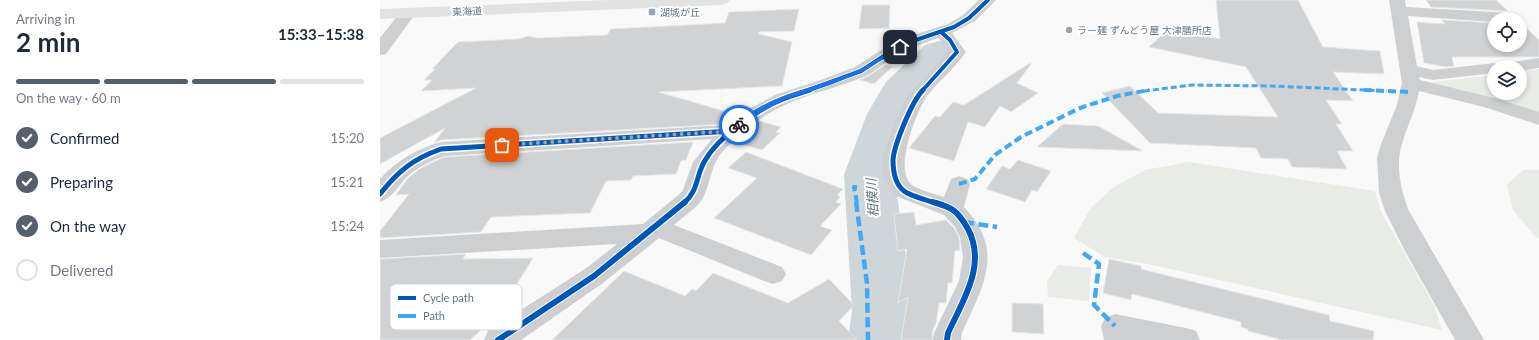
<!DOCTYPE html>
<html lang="en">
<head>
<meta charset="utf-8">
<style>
  :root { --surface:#fff; --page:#f6f6f7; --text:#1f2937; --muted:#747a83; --line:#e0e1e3; --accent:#56606c }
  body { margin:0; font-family:Lato,"Noto Sans JP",sans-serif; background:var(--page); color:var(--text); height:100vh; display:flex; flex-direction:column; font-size:15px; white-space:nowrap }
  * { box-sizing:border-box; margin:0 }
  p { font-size:13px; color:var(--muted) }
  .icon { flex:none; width:22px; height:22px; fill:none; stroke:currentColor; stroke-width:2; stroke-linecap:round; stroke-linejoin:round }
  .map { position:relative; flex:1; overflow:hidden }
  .side { display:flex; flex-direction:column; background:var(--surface); width:380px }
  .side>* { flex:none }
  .fabs { position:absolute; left:1107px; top:12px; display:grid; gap:8px }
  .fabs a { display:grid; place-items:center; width:40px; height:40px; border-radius:50%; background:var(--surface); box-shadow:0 2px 6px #0003; font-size:20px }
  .pin { position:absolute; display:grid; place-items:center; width:34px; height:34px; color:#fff; margin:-17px; border-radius:8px; box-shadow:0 2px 6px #0006 }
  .courier { position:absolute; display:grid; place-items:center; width:40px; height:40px; margin:-20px; border:3px solid #1a73e8; border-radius:50%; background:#fff; color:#222; box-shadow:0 1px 5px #0007 }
  .overview em { font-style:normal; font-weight:700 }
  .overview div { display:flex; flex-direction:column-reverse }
  .overview { display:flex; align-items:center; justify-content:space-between; height:68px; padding:0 16px }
  h1 { font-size:26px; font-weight:700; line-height:30px }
  .bar { display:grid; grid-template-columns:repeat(4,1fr); gap:6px 4px; align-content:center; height:48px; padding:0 16px }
  .bar i { height:5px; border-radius:3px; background:var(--line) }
  .bar .selected { background:var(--accent) }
  .bar p { grid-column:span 4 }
  ol { padding:0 16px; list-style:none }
  li { display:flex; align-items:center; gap:12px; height:44px }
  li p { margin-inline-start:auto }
  li .icon { padding:4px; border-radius:50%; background:var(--accent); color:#fff; stroke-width:4 }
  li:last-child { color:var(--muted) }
  li i { width:22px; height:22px; border:2px solid var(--line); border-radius:50% }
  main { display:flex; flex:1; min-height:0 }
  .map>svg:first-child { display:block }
</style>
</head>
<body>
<main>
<section class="side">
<div class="overview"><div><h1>2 min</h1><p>Arriving in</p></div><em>15:33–15:38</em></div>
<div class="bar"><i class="selected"></i><i class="selected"></i><i class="selected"></i><i></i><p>On the way · 60 m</p></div>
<ol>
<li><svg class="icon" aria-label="check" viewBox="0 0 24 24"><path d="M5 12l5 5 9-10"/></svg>Confirmed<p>15:20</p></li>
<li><svg class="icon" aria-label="check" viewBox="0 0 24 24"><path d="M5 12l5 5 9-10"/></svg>Preparing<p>15:21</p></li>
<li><svg class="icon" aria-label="check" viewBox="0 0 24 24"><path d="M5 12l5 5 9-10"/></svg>On the way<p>15:24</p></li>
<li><i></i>Delivered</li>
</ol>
</section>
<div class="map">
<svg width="1159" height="340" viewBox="0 0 1159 340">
  <rect width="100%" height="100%" fill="#f9f9f9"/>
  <!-- green -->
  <path fill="#e8ebe6" d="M 1159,69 L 1159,124 L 1057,93 L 1053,82 L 1114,75 L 1114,93 L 1140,93 L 1140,71 Z
    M 809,162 L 995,191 L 1000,210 L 1054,305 L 1062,330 L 768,264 L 725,257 L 694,238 L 710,209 L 732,188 L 765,170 Z
    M 1143,170 L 1159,170 L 1159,239 L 1154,235 L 1133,210 L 1127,185 Z
    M 678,265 L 711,268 L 709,301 L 668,297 L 667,281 Z"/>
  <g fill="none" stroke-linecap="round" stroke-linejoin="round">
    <!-- river -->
    <path fill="#ced6d9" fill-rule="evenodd" d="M 559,41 L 573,45 L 578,53 L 573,61 L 540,96 L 531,114 L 514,175 L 534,311 L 532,340 L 468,340 L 472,311 L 464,175 L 487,114 L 506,82 L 545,45 Z"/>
  </g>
  <!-- building -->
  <path fill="#d0d2d3" stroke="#e8e8e8" d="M 836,0 L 918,0 L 943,47 L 1000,51 L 1004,74 L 953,72 L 973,101 L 946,100 L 962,124 L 956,124 L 973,151 L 957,151 L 967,169 L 912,167 L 908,159 L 881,158 L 876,148 L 770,143 L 722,93 L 750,86 L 778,113 L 898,117 L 866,67 L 769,47 L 789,29 L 840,39 Z
    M 1046,0 L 1116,0 L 1128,11 L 1051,7 Z
    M 482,5 L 510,5 L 509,28 L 479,29 Z
    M 419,9 L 414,31 L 379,32 L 379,34 L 412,42 L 402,86 L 278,92 L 358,115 L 346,124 L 61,140 L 54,143 L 65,128 L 0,164 L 0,138 L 96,88 L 41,91 L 52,80 L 44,80 L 55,69 L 52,69 L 78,42 L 138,39 L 149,36 L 157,38 L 227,35 L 231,29 L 345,23 L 349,12 Z
    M 1062,20 L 1114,23 L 1114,45 L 1140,45 L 1140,22 L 1159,40 L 1159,57 L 1072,57 L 1074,66 L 1066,67 L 1044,63 L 1037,22 L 1065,24 Z
    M 650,63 L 651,64 L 637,83 L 658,93 L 631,112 L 620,106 L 605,127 L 588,122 L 574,161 L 529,148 L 555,116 L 560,117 L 573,102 L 584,105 Z
    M 505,65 L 512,67 L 494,84 L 480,80 L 490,75 Z
    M 380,121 L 401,127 L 396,132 L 400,133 L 382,150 L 354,142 Z
    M 683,124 L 718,126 L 763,151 L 657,147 Z
    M 313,142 L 306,160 L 301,161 L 296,174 L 253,176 L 251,180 L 226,181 L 210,213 L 111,217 L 101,232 L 0,238 L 0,231 L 29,194 L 16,195 L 28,178 L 41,168 L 64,157 Z
    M 366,152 L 463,189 L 457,195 L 460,197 L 456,202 L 461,204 L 440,226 L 452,230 L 431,255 L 334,218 L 377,178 L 348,168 Z
    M 638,160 L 671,171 L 657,192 L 652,190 L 645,202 L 606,189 L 622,166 L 630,169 Z
    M 534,212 L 536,225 L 566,220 L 574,228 L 579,237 L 580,250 L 575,251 L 572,283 L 568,283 L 566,303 L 559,303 L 556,324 L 553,329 L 552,340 L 521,340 L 528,297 L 518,303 L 527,249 L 518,251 L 514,214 Z
    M 86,254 L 83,259 L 153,258 L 117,316 L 90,340 L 0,340 L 0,259 Z
    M 729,259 L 761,266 L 761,269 L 949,315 L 950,321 L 994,331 L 993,340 L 902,340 L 868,331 L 868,329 L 861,327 L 861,322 L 752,294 L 751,300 L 723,293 Z
    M 244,271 L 305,296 L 312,289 L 316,291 L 333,273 L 408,303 L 449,279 L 474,305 L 459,321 L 477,340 L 172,340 Z
    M 632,303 L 663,304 L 664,334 L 632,332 Z"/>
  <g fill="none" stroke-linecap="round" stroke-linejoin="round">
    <!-- minor -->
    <path fill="#cecfd0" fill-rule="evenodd" d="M 599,0 L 616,0 L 595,21 L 572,33 L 586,52 C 575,68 559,81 547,96 C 536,112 513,171 532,185 C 539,190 555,194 564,197 L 571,179 L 579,176 L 587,179 L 590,184 L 584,207 C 626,251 603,286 582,333 L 581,340 L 553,340 L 554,333 L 579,281 L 583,257 L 580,237 L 575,227 L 564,215 L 516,196 L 504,179 L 502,159 L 516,118 L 528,95 L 568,51 L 563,43 L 558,38 C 543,43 528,49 514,57 C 504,63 496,71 486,76 C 461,87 434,92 409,103 C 384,114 361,131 343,151 C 331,164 331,182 323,198 C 317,208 303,217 294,225 L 402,267 L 406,274 L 402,281 L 393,284 L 384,281 L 279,238 L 223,283 L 141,340 L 104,340 L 108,331 L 205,269 L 237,244 L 0,258 L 0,240 L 263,224 L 302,192 L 313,162 L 332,139 L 64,156 C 51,161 38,167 28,176 C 18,185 13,198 0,202 L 0,179 C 17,160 37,149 61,142 L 347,125 L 367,110 L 395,95 L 441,80 L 475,67 L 501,50 L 527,37 L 568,24 L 583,15 Z
      M 1009,0 L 1025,0 L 1026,7 L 1131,13 L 1137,15 L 1139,18 L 1114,19 L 1114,22 L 1028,16 L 1037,66 L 1053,70 L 1114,63 L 1119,64 L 1159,58 L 1159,68 L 1140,71 L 1140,67 L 1114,67 L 1114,73 L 1053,80 L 1039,77 L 1040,80 L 1118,99 L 1159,112 L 1159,125 L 1104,107 L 1039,91 C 1036,110 1027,126 1022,144 C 1015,166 1021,191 1029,211 L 1104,340 L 1075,340 L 1025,251 L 1005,211 L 999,193 L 997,158 L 1001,144 L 1017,105 L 1022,83 Z
      M 28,8 L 34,10 L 36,13 L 6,54 L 0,55 L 0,38 L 22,10 Z
      M 735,314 L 806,328 L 816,331 L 820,340 L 724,340 L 721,326 L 725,318 Z"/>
    <!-- highway -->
    <path fill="#e1e2e2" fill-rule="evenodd" d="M 229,0 L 350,0 L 347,3 L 342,5 L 0,19 L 0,9 Z"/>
    <!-- quiet-far2 -->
    <path stroke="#3fa9f5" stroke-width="3" stroke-dasharray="6 3" stroke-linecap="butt" d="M 764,91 L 812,85 L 892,86 L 1007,91"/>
    <!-- quiet-far1 -->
    <path stroke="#3fa9f5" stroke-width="4" stroke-dasharray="8 4" stroke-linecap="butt" d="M 984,90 L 1029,92
      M 579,184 L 595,179 L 615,155 L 641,137 L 700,108 L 737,96 L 769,90
      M 477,203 L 474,187 L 477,187"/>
    <!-- quiet -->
    <path stroke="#3fa9f5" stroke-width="4.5" stroke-dasharray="10 4.5" stroke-linecap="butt" d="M 476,202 L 487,283 L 488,340
      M 584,222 L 617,227
      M 703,253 L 719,264 L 714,305 L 735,326"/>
    <!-- cycleway-far2 casing -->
    <g stroke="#fff" stroke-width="6">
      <path id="cycleway-far2" d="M 426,91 L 481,71 L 507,54 L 533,41 L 574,27 L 589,18 L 608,0
        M 542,91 L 577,52 L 570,40 L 561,32"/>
    </g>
    <!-- cycleway-far1 casing -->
    <g stroke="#fff" stroke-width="8">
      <path id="cycleway-far1" d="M 543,90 C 532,101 514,145 513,160 C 513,171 515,184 524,191 C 530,196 547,200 555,203
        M 0,194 C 18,171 33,159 61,149 L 352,131
        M 304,203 C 318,191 316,177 324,162 C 338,137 377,109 403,99 C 412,95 421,93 430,90"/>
    </g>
    <!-- cycleway casing -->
    <g stroke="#fff" stroke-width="8">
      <path id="cycleway" d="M 553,202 C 559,204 567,206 573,210 C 579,214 584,222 588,229 C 607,265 583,300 568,333 L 567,340
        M 118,340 L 214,276 L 305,202"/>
    </g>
    <!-- cycleway-far2 -->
    <use href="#cycleway-far2" stroke="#0057b8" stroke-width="4"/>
    <!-- cycleway-far1 -->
    <use href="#cycleway-far1" stroke="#0057b8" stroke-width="5"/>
    <!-- cycleway -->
    <use href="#cycleway" stroke="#0057b8" stroke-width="6"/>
  </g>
  <!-- route -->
  <path fill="#1a73e8" d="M 518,46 L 523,47 L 482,72 L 450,85 L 404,100 L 376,115 L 361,127 L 356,125 C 386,93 440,88 478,70 C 492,63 505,54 518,46 Z"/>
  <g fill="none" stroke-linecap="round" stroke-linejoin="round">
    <!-- done -->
    <path stroke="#99a4ac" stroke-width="4" stroke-dasharray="0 7.2" d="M 122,145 L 352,131 L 359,125"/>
  </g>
  <!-- markers -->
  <g fill="#99a4ac" stroke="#fff" stroke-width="1.5">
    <rect x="268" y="8" width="8" height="8" rx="2"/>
    <circle cx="689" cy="30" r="4"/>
  </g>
  <g text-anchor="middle" stroke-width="4" stroke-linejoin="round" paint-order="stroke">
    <!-- far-street labels -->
    <g font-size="10" fill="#657683" stroke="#fff">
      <text transform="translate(87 11) rotate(-3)" y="4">東海道</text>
    </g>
    <!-- far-poi labels -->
    <g font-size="10" fill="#657683" stroke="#fff" text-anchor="start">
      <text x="280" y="16">湖城が丘</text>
      <text x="697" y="34">ラー麺 ずんどう屋 大津膳所店</text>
    </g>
    <!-- water labels -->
    <g font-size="13" font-style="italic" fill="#60757c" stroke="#fff">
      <text transform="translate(492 198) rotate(-94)" y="5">相模川</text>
    </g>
  </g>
  <!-- legend -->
  <rect x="10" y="284" width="132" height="46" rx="6" fill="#fff" stroke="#d1d6da" stroke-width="1"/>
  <rect x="18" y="296" width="18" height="4" fill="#0057b8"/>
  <rect x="18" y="314" width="18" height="4" fill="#3fa9f5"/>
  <g font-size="11" fill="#657683">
    <text x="43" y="302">Cycle path</text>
    <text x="43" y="320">Path</text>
  </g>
</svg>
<div class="fabs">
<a><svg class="icon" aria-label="locate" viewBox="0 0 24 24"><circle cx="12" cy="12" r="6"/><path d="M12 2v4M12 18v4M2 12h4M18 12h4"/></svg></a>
<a><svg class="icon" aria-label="layers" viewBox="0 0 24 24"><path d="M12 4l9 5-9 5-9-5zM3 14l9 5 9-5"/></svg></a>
</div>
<div class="pin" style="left:122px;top:145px;background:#ea580c"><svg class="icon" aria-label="bag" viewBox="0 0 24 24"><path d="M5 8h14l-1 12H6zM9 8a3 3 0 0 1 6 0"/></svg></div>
<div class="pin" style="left:520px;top:47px;background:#1f2937"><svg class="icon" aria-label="home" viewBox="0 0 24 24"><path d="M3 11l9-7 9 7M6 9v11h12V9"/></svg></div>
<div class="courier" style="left:359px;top:125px"><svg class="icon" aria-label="bike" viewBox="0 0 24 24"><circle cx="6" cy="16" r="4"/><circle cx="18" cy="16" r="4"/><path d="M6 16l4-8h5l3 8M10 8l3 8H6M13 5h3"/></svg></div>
</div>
</main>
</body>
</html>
